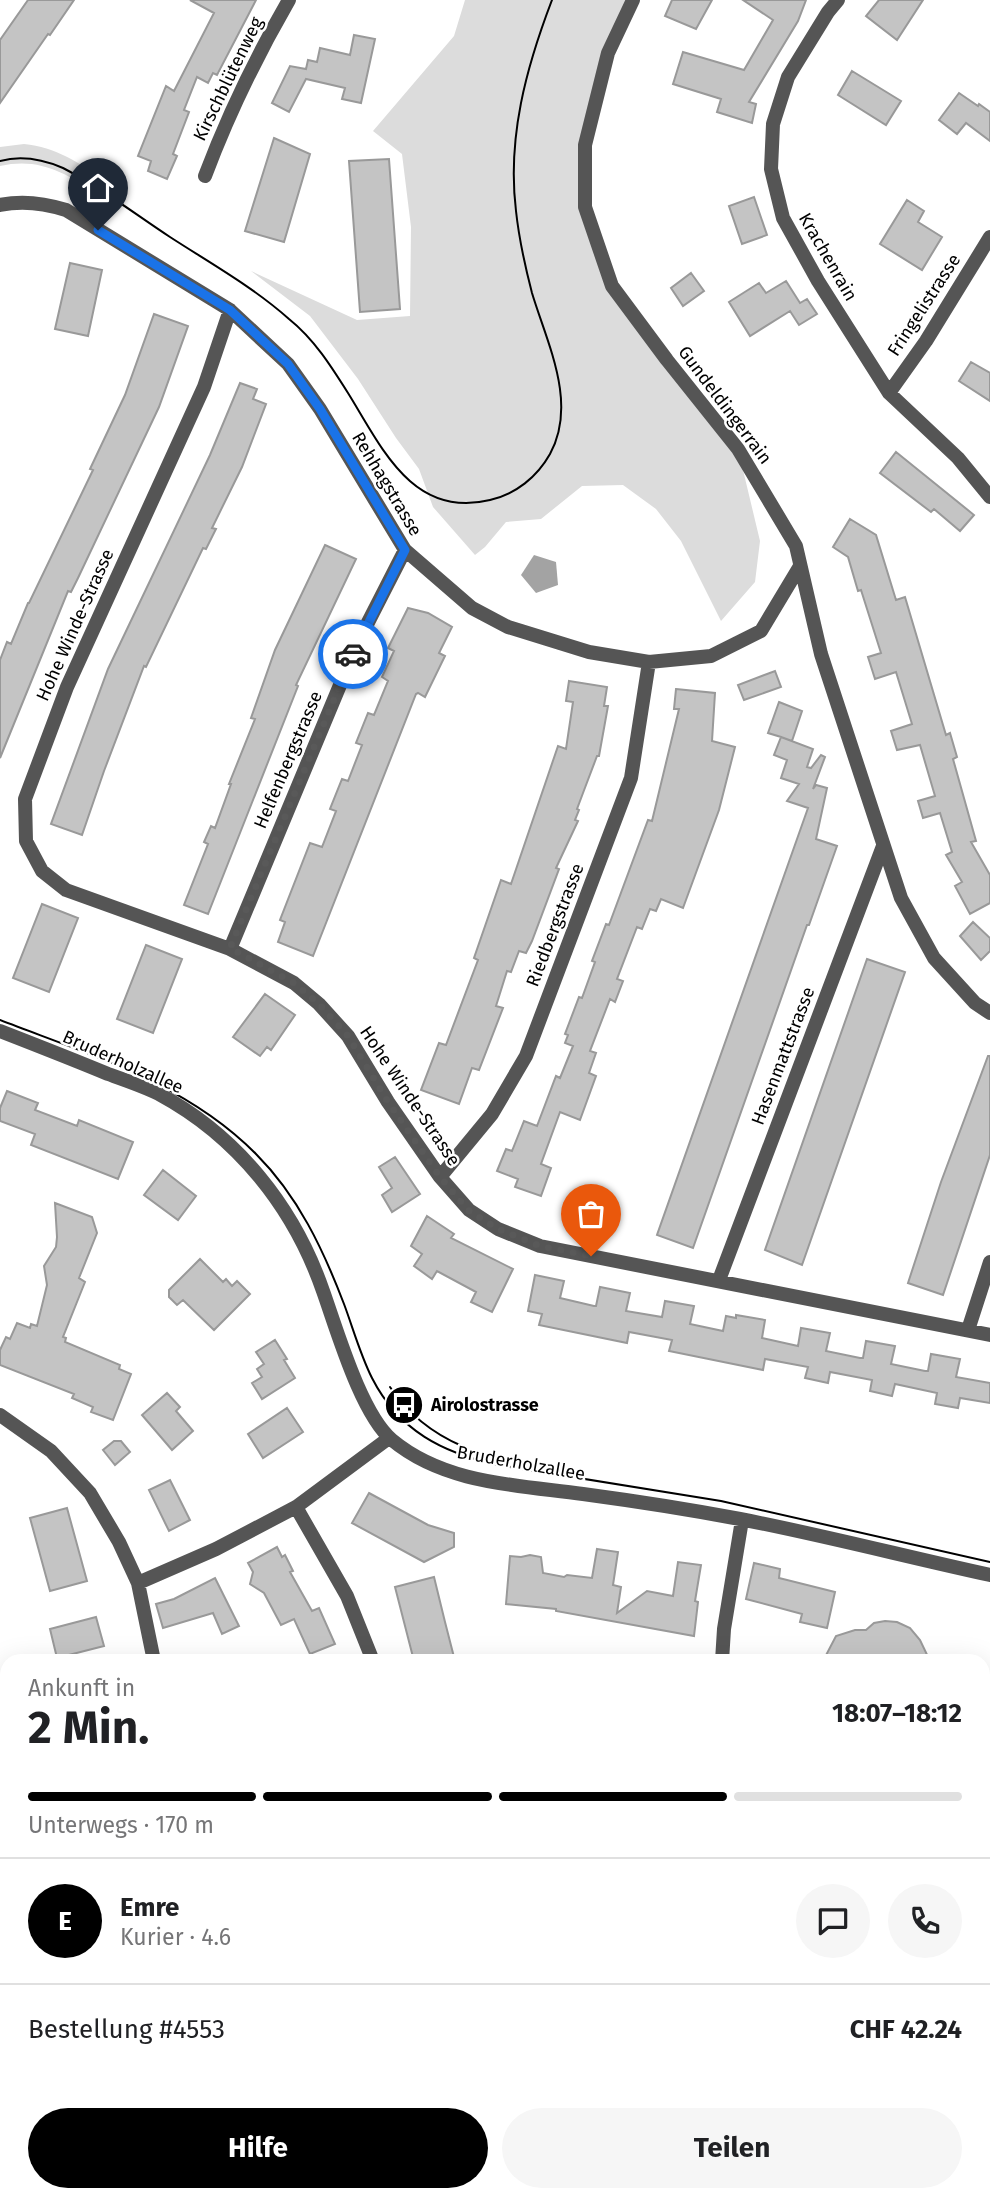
<!DOCTYPE html>
<html lang="de">
<head>
<meta charset="utf-8">
<style>
  :root { --surface:#fff; --page:#f6f6f6; --text:#202124; --muted:#757577; --line:#e0e0e0; --accent:#000 }
  body { margin:0; font-family:"Fira Sans",sans-serif; background:var(--page); color:var(--text); height:100vh; display:flex; flex-direction:column; font-size:26px; white-space:nowrap }
  * { box-sizing:border-box; margin:0 }
  p { font-size:23px; color:var(--muted) }
  .icon { flex:none; width:38px; height:38px; fill:none; stroke:currentColor; stroke-width:2; stroke-linecap:round; stroke-linejoin:round }
  .map { position:relative; flex:1; overflow:hidden }
  .details { position:absolute; left:0px; top:1654px; width:990px; height:548px; display:flex; flex-direction:column; background:var(--surface); border-radius:21px 21px 0 0; box-shadow:0 7px 28px #0002 }
  .details>* { flex:none }
  .pin { position:absolute; display:grid; place-items:center; width:60px; height:60px; color:#fff; margin:-72px -30px; border-radius:50% 50% 50% 0; rotate:-45deg; box-shadow:0 0 7px #0007 }
  .pin .icon { rotate:45deg }
  .courier { position:absolute; display:grid; place-items:center; width:70px; height:70px; margin:-35px; border:5px solid #1a73e8; border-radius:50%; background:#fff; color:#222; box-shadow:0 2px 9px #0007 }
  .headline em { font-style:normal; font-weight:700 }
  .headline div { display:flex; flex-direction:column-reverse }
  .headline { display:flex; align-items:center; justify-content:space-between; height:119px; padding:0 28px }
  h1 { font-size:46px; font-weight:700; line-height:52px }
  .bar { display:grid; grid-template-columns:repeat(4,1fr); gap:10px 7px; align-content:center; height:84px; padding:0 28px }
  .bar i { height:9px; border-radius:5px; background:var(--line) }
  .bar .selected { background:var(--accent) }
  .bar p { grid-column:span 4 }
  .line { display:flex; align-items:center; gap:18px; padding:0 28px; border-top:2px solid var(--line) }
  .line div { flex:1 }
  .round { display:grid; place-items:center; flex:none; width:74px; height:74px; border-radius:37px; background:var(--page) }
  .primary-button { display:flex; gap:14px; margin-top:auto; padding:14px 28px }
  .primary-button a { flex:1; height:80px; border-radius:42px; background:var(--accent); color:#fff; font-size:28px; font-weight:700; line-height:80px; text-align:center }
  .primary-button a+a { background:var(--page); color:var(--text) }
  .map>svg:first-child { display:block }
</style>
</head>
<body>
<div class="map">
<svg width="990" height="2200" viewBox="0 0 990 2200">
  <rect width="100%" height="100%" fill="#fff"/>
  <!-- green -->
  <path fill="#dcdcdc" d="M 465,0 L 633,0 L 608,53 L 585,145 L 585,207 L 612,286 L 738,449 L 760,541 L 755,582 L 721,621 L 681,541 L 656,509 L 623,485 L 582,486 L 541,519 L 506,522 L 485,547 L 475,555 L 433,507 L 419,469 L 396,438 L 358,379 L 310,316 L 251,271 L 357,320 L 410,316 L 411,227 L 402,154 L 373,131 L 454,36 Z
    M 24,144 C 56,147 79,163 105,180 L 97,194 C 66,173 39,157 0,166 L 0,147 Z"/>
  <!-- water -->
  <path fill="#a3a3a3" d="M 534,555 L 556,562 L 558,585 L 536,593 L 521,575 Z"/>
  <!-- building -->
  <path fill="#c4c4c4" stroke="#999" stroke-width="2" d="M 28,0 L 74,0 L 50,35 L 48,34 L 0,103 L 0,40 Z
    M 190,0 L 256,0 L 217,75 L 213,73 L 208,83 L 197,77 L 184,110 L 189,112 L 173,154 L 177,156 L 167,179 L 148,171 L 151,161 L 138,156 L 166,86 L 174,91 L 214,13 Z
    M 672,0 L 712,0 L 696,29 L 665,16 Z
    M 743,0 L 806,0 L 798,21 L 749,102 L 756,104 L 752,123 L 717,112 L 721,99 L 673,84 L 683,52 L 744,70 L 773,20 Z
    M 879,0 L 923,0 L 897,40 L 866,16 Z
    M 354,35 L 375,39 L 361,103 L 342,99 L 345,88 L 306,79 L 289,112 L 272,103 L 290,66 L 306,69 L 308,60 L 317,62 L 320,48 L 350,55 Z
    M 852,71 L 901,101 L 886,125 L 838,95 Z
    M 959,93 L 978,106 L 979,104 L 990,112 L 990,141 L 966,123 L 957,134 L 939,120 Z
    M 274,138 L 310,154 L 284,242 L 245,231 Z
    M 389,159 L 400,309 L 360,312 L 349,161 Z
    M 754,197 L 767,235 L 742,244 L 729,206 Z
    M 907,200 L 924,211 L 918,222 L 942,237 L 922,270 L 880,244 Z
    M 70,263 L 102,270 L 88,336 L 55,329 Z
    M 691,273 L 704,291 L 683,306 L 671,288 Z
    M 786,281 L 800,303 L 807,299 L 817,314 L 799,325 L 790,311 L 750,336 L 729,302 L 759,283 L 766,293 Z
    M 154,314 L 188,326 L 159,407 L 78,578 L 71,592 L 68,591 L 0,758 L 0,660 L 7,642 L 11,644 L 28,603 L 29,603 L 93,470 L 90,469 L 125,395 Z
    M 971,362 L 990,373 L 990,401 L 959,381 Z
    M 240,383 L 257,389 L 253,399 L 266,404 L 242,467 L 212,528 L 216,529 L 206,549 L 203,548 L 146,667 L 144,666 L 104,771 L 82,835 L 51,824 L 108,669 L 210,455 Z
    M 896,452 L 974,515 L 960,531 L 934,509 L 931,512 L 880,473 Z
    M 850,519 L 876,535 L 896,600 L 905,597 L 946,735 L 950,733 L 957,757 L 953,759 L 976,841 L 971,842 L 990,875 L 990,903 L 970,914 L 955,886 L 962,882 L 946,855 L 952,852 L 940,813 L 923,818 L 918,801 L 935,796 L 920,745 L 897,750 L 891,731 L 912,724 L 896,672 L 875,679 L 868,657 L 881,653 L 861,590 L 858,591 L 848,557 L 833,547 Z
    M 325,545 L 356,559 L 296,685 L 298,686 L 208,914 L 184,905 L 208,844 L 204,842 L 211,826 L 215,828 L 231,784 L 229,784 L 255,719 L 251,718 L 275,650 Z
    M 408,608 L 428,613 L 452,627 L 439,653 L 445,656 L 425,697 L 418,693 L 416,694 L 313,956 L 278,942 L 285,922 L 280,920 L 310,843 L 322,847 L 336,811 L 330,809 L 342,779 L 348,781 L 362,745 L 356,743 L 368,713 L 374,715 L 388,681 L 382,677 L 394,651 L 388,648 Z
    M 775,671 L 781,687 L 744,700 L 738,685 Z
    M 569,681 L 607,687 L 604,706 L 608,706 L 599,756 L 597,756 L 583,793 L 577,809 L 579,810 L 575,820 L 578,821 L 556,868 L 559,869 L 532,941 L 526,953 L 519,951 L 511,972 L 507,971 L 496,1006 L 503,1008 L 479,1070 L 472,1068 L 459,1104 L 421,1090 L 439,1043 L 446,1045 L 478,960 L 474,958 L 501,880 L 511,884 L 558,746 L 566,749 L 573,702 L 566,701 Z
    M 676,689 L 715,693 L 712,741 L 735,747 L 719,810 L 683,908 L 661,899 L 656,911 L 650,909 L 642,929 L 637,927 L 617,979 L 623,981 L 615,1002 L 610,999 L 590,1051 L 596,1053 L 589,1073 L 596,1076 L 580,1120 L 560,1112 L 541,1164 L 551,1168 L 541,1196 L 515,1187 L 518,1179 L 497,1171 L 506,1149 L 512,1151 L 524,1121 L 537,1126 L 556,1076 L 560,1078 L 573,1046 L 565,1043 L 568,1035 L 565,1034 L 579,997 L 582,998 L 595,962 L 592,961 L 606,924 L 609,925 L 648,820 L 652,821 L 679,709 L 674,709 Z
    M 779,702 L 802,711 L 792,741 L 781,737 L 813,749 L 807,767 L 811,768 L 821,755 L 825,757 L 813,789 L 816,785 L 827,788 L 816,839 L 837,846 L 809,925 L 807,925 L 693,1248 L 657,1235 L 808,808 L 787,801 L 799,784 L 781,778 L 787,760 L 774,755 L 781,737 L 768,733 Z
    M 42,904 L 78,918 L 49,992 L 13,978 Z
    M 973,922 L 990,938 L 990,951 L 981,960 L 960,936 Z
    M 146,945 L 182,959 L 153,1033 L 117,1019 Z
    M 867,959 L 905,972 L 802,1265 L 765,1250 Z
    M 265,994 L 295,1015 L 271,1050 L 267,1047 L 260,1056 L 233,1037 Z
    M 988,1056 L 990,1056 L 990,1155 L 943,1295 L 908,1283 L 941,1182 Z
    M 7,1091 L 38,1103 L 35,1110 L 77,1126 L 79,1120 L 133,1142 L 118,1179 L 31,1145 L 35,1134 L 0,1121 L 0,1108 Z
    M 395,1157 L 420,1194 L 392,1212 L 382,1195 L 392,1188 L 379,1167 Z
    M 163,1170 L 196,1196 L 178,1220 L 144,1195 Z
    M 55,1203 L 92,1217 L 97,1233 L 79,1278 L 85,1282 L 63,1337 L 66,1338 L 65,1342 L 120,1365 L 119,1369 L 131,1374 L 113,1420 L 91,1412 L 93,1407 L 72,1398 L 74,1394 L 0,1365 L 0,1350 L 6,1337 L 10,1339 L 17,1323 L 30,1328 L 31,1324 L 37,1326 L 47,1285 L 44,1266 L 56,1247 L 57,1237 Z
    M 427,1216 L 454,1234 L 451,1238 L 513,1269 L 492,1312 L 471,1302 L 476,1292 L 437,1271 L 432,1279 L 414,1266 L 422,1254 L 411,1246 Z
    M 200,1259 L 223,1282 L 226,1279 L 232,1286 L 237,1281 L 250,1294 L 214,1330 L 183,1300 L 177,1305 L 169,1297 L 169,1290 Z
    M 535,1275 L 564,1281 L 560,1298 L 594,1306 L 596,1306 L 600,1287 L 630,1293 L 626,1311 L 662,1317 L 665,1301 L 694,1306 L 690,1324 L 723,1331 L 726,1316 L 736,1318 L 736,1315 L 765,1320 L 762,1338 L 798,1346 L 801,1328 L 830,1333 L 826,1351 L 860,1358 L 863,1358 L 866,1341 L 895,1346 L 891,1364 L 925,1371 L 928,1371 L 931,1354 L 960,1359 L 956,1377 L 990,1383 L 990,1403 L 960,1398 L 958,1408 L 935,1404 L 937,1393 L 895,1384 L 892,1396 L 870,1391 L 872,1380 L 830,1372 L 828,1383 L 805,1378 L 808,1367 L 765,1359 L 763,1370 L 669,1351 L 672,1340 L 629,1332 L 627,1343 L 539,1325 L 542,1314 L 528,1311 Z
    M 275,1340 L 287,1359 L 284,1360 L 295,1378 L 262,1399 L 252,1383 L 262,1377 L 257,1369 L 264,1364 L 256,1352 Z
    M 167,1393 L 180,1407 L 176,1411 L 193,1431 L 172,1450 L 142,1415 Z
    M 287,1408 L 303,1432 L 263,1458 L 248,1434 Z
    M 114,1441 L 121,1441 L 130,1452 L 115,1465 L 103,1450 Z
    M 170,1480 L 190,1520 L 169,1531 L 149,1490 Z
    M 369,1493 L 428,1525 L 454,1533 L 454,1547 L 424,1562 L 352,1523 Z
    M 67,1508 L 87,1581 L 50,1591 L 30,1518 Z
    M 277,1547 L 282,1557 L 285,1555 L 293,1571 L 290,1572 L 312,1611 L 319,1608 L 335,1644 L 310,1654 L 294,1619 L 281,1625 L 264,1593 L 250,1584 L 253,1572 L 248,1563 Z
    M 597,1549 L 618,1552 L 613,1585 L 621,1587 L 617,1613 L 647,1591 L 673,1596 L 678,1562 L 701,1565 L 695,1601 L 698,1602 L 694,1636 L 556,1611 L 556,1609 L 506,1604 L 510,1556 L 521,1557 L 530,1555 L 541,1557 L 543,1573 L 564,1577 L 567,1575 L 592,1578 Z
    M 754,1563 L 780,1569 L 779,1578 L 835,1592 L 827,1628 L 800,1622 L 802,1614 L 746,1599 Z
    M 434,1577 L 445,1622 L 455,1661 L 414,1661 L 395,1587 Z
    M 215,1578 L 239,1626 L 222,1634 L 213,1613 L 163,1628 L 156,1604 L 174,1599 Z
    M 96,1617 L 104,1646 L 57,1658 L 50,1629 Z
    M 885,1621 L 897,1622 L 910,1628 L 920,1640 L 930,1661 L 823,1661 L 836,1636 L 855,1630 L 866,1630 L 874,1623 Z"/>
  <g fill="none" stroke-linecap="round" stroke-linejoin="round">
    <!-- minor -->
    <path stroke="#555" stroke-width="14" d="M 633,0 L 608,53 L 585,145 L 585,207 L 612,286 L 667,360 L 738,449 L 796,546 L 821,654 L 901,898 L 934,958 L 975,1003 L 990,1013
      M 838,0 L 828,12 L 788,77 L 773,124 L 771,169 L 783,218 L 818,281 L 889,393 L 958,458 L 990,497
      M 205,176 C 228,115 256,57 289,0
      M 0,205 C 23,200 44,203 66,210 L 230,310 L 288,364 L 320,409 L 405,550 L 472,608 L 508,627 L 589,652 L 649,662 L 711,656 L 761,631 L 800,566
      M 230,310 L 204,387 L 67,687 L 25,799 L 26,841 L 42,871 L 66,890 L 230,949 L 294,983 L 319,1004 L 348,1036 L 388,1102 L 440,1177 L 469,1210 L 498,1229 L 540,1246 L 990,1335
      M 889,393 L 926,341 L 990,237
      M 230,949 L 358,642 L 405,550
      M 0,1031 C 36,1045 72,1059 108,1074 C 125,1080 143,1086 159,1094 C 237,1136 294,1207 323,1291 C 337,1330 361,1414 392,1440 C 445,1484 517,1485 583,1494 C 635,1501 687,1509 740,1519 C 823,1535 907,1557 990,1575
      M 440,1177 L 492,1114 L 526,1056 L 631,778 L 649,662
      M 719,1280 L 883,846
      M 968,1330 L 990,1262
      M 0,1415 L 51,1451 L 90,1493 L 119,1542 L 138,1583 L 154,1661
      M 296,1507 L 347,1596 L 373,1661
      M 138,1583 L 216,1549 L 296,1507 L 389,1438
      M 722,1661 L 724,1629 L 742,1520
      M 984,2042 L 990,2021
      M 984,2100 L 990,2101
      M 0,2171 L 7,2175
      M 49,2194 L 61,2200
      M 90,2200 L 93,2194
      M 351,2200 L 352,2194
      M 660,2200 L 661,2194
      M 938,2200 L 939,2194"/>
    <!-- tram -->
    <path stroke="#000" stroke-width="2" d="M 0,161 C 22,155 42,159 63,168 C 100,187 135,214 170,237 C 210,263 253,287 289,319 C 314,339 331,366 348,393 C 381,446 412,519 490,500 C 516,494 537,477 550,454 C 578,403 547,343 532,293 C 525,266 519,239 516,211 C 507,138 526,68 552,0
      M 0,1020 C 90,1055 186,1083 256,1154 C 298,1196 323,1249 344,1304 C 353,1328 360,1354 372,1378 C 399,1431 443,1453 498,1465 L 721,1501 L 990,1562
      M 390,1387 C 408,1414 432,1433 462,1446"/>
  </g>
  <g fill="none" stroke-linecap="round" stroke-linejoin="round">
    <!-- done -->
    <path stroke="#595959" stroke-width="7" stroke-dasharray="0 12.6" d="M 353,654 L 230,948 L 294,983 L 319,1004 L 348,1036 L 388,1102 L 440,1177 L 468,1210 L 498,1229 L 540,1246 L 591,1256"/>
    <!-- route -->
    <path stroke="#1a73e8" stroke-width="9" d="M 98,230 L 230,310 L 288,364 L 320,409 L 405,550 L 353,654"/>
  </g>
  <!-- icons -->
  <defs>
    <g id="bus-disc" transform="scale(2.0125)"><circle r="9.5" fill="#000" stroke="#fff"/><path d="M-5-6H5V4H4V6H2V4H-2V6H-4V4H-5ZM-3.5-4V0h7V-4ZM-3.5 1.2v1.5H-2V1.2ZM2 1.2v1.5H3.5V1.2Z" fill="#fff"/></g>
  </defs>
  <g fill-rule="evenodd">
    <use href="#bus-disc" x="404" y="1405"/>
  </g>
  <g text-anchor="middle" stroke-width="5" stroke-linejoin="round" paint-order="stroke">
    <!-- street labels -->
    <g font-size="18" fill="#000" stroke="#fff">
      <text transform="translate(228 79) rotate(-64)" y="6">Kirschblütenweg</text>
      <text transform="translate(828 257) rotate(60)" y="6">Krachenrain</text>
      <text transform="translate(924 305) rotate(-57)" y="6">Fringelistrasse</text>
      <text transform="translate(725 405) rotate(53)" y="6">Gundeldingerrain</text>
      <text transform="translate(387 484) rotate(59)" y="6">Rehhagstrasse</text>
      <text transform="translate(75 625) rotate(-66)" y="6">Hohe Winde-Strasse</text>
      <text transform="translate(288 760) rotate(-67)" y="6">Helfenbergstrasse</text>
      <text transform="translate(555 925) rotate(-69)" y="6">Riedbergstrasse</text>
      <text transform="translate(783 1056) rotate(-69)" y="6">Hasenmattstrasse</text>
      <text transform="translate(123 1062) rotate(24)" y="6">Bruderholzallee</text>
      <text transform="translate(410 1096) rotate(56)" y="6">Hohe Winde-Strasse</text>
      <text transform="translate(521 1463) rotate(10)" y="6">Bruderholzallee</text>
    </g>
    <!-- poi labels -->
    <g font-size="18" font-weight="bold" fill="#000" stroke="#fff" text-anchor="start">
      <text x="431" y="1411">Airolostrasse</text>
    </g>
  </g>
</svg>
<div class="pin" style="left:591px;top:1256px;background:#ea580c"><svg class="icon" aria-label="bag" viewBox="0 0 24 24"><path d="M5 8h14l-1 12H6zM9 8a3 3 0 0 1 6 0"/></svg></div>
<div class="pin" style="left:98px;top:230px;background:#1f2937"><svg class="icon" aria-label="home" viewBox="0 0 24 24"><path d="M3 11l9-7 9 7M6 9v11h12V9"/></svg></div>
<div class="courier" style="left:353px;top:654px"><svg class="icon" aria-label="car" viewBox="0 0 24 24"><path d="M5 17H2v-5l4-1 3-4h7l3 4 3 1v5h-3M9 17h6M6 11h13"/><circle cx="7" cy="17" r="2"/><circle cx="17" cy="17" r="2"/></svg></div>
<section class="details">
<div class="headline"><div><h1>2 Min.</h1><p>Ankunft in</p></div><em>18:07–18:12</em></div>
<div class="bar"><i class="selected"></i><i class="selected"></i><i class="selected"></i><i></i><p>Unterwegs · 170 m</p></div>
<div class="line" style="height:126px"><b class="round" style="background:var(--accent);color:#fff">E</b><div><b>Emre</b><p>Kurier · 4.6</p></div><a class="round"><svg class="icon" aria-label="chat" viewBox="0 0 24 24"><path d="M4 5h16v11H9l-5 4z"/></svg></a><a class="round"><svg class="icon" aria-label="phone" viewBox="0 0 24 24"><path d="M5 4h4l2 5-3 2q2 4 5 5l2-3 5 2v4C11 20 4 13 5 4z"/></svg></a></div>
<div class="line" style="height:91px"><div>Bestellung #4553</div><b>CHF 42.24</b></div>
<div class="primary-button"><a>Hilfe</a><a>Teilen</a></div>
</section>
</div>
</body>
</html>
